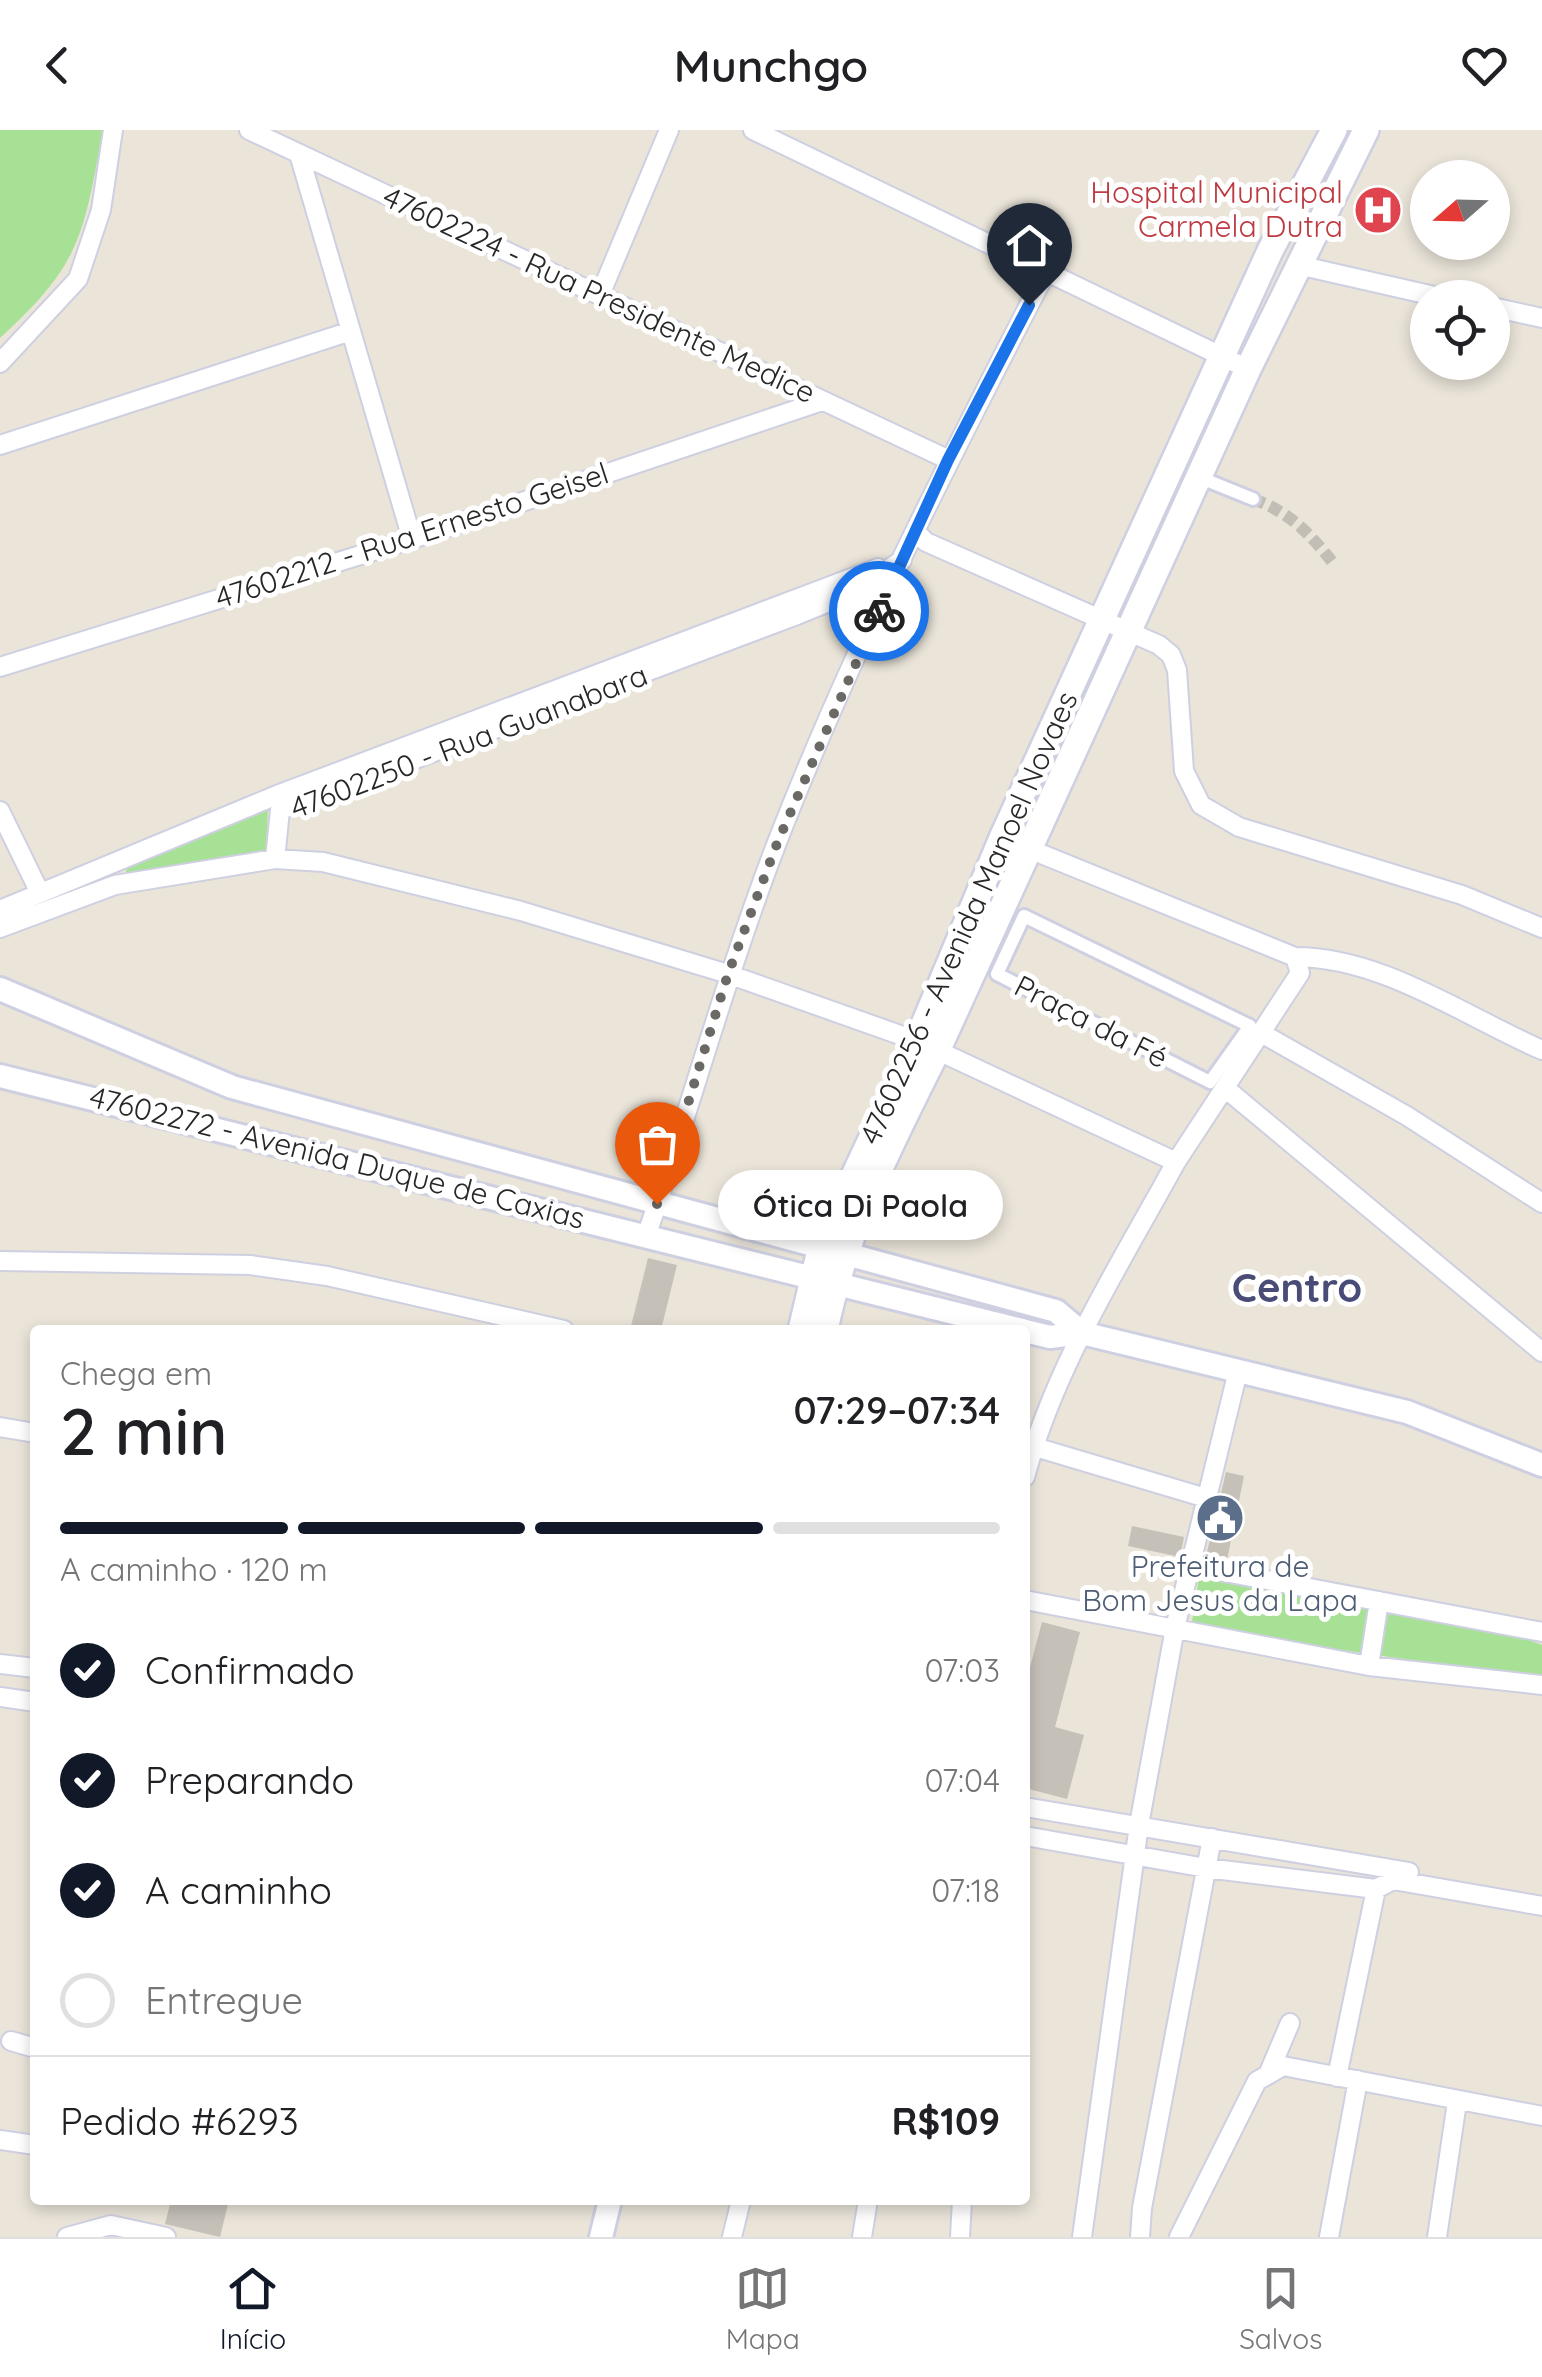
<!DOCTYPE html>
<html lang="pt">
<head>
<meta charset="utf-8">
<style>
  :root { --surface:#fff; --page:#f6f6f6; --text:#202124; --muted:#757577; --line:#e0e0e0; --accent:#111827 }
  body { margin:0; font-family:Quicksand,sans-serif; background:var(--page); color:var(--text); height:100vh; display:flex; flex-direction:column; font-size:38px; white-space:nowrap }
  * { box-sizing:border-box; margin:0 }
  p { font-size:32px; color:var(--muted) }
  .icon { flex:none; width:55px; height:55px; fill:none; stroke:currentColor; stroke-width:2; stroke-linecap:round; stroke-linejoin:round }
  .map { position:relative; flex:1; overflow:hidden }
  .drawer { position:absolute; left:30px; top:1195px; width:1000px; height:880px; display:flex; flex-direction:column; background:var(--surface); border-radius:10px; box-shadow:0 5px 15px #0003 }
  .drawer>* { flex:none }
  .needle { width:65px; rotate:250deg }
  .tools { position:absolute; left:1410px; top:30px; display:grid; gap:20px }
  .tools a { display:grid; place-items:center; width:100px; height:100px; border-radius:50%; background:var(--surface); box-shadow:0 5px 15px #0003; font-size:50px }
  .pin { position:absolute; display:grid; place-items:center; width:85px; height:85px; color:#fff; margin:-102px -42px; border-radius:50% 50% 50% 0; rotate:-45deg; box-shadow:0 0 10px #0007 }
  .pin .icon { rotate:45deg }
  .courier { position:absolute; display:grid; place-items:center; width:100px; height:100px; margin:-50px; border:8px solid #1a73e8; border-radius:50%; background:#fff; color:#222; box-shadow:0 2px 12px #0007 }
  .bubble { position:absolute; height:70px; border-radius:35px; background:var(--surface); box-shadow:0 5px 15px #0003; font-size:32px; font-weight:600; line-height:70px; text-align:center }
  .summary em { font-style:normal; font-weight:600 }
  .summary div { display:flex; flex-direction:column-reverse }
  .summary { display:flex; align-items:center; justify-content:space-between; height:170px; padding:0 30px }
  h1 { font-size:65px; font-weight:600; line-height:75px }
  .bar { display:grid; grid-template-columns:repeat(4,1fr); gap:15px 10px; align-content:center; height:120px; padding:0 30px }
  .bar i { height:12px; border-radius:8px; background:var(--line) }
  .bar .selected { background:var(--accent) }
  .bar p { grid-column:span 4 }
  .line { display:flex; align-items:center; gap:25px; padding:0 30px; border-top:2px solid var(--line) }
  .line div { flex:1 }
  ol { padding:0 30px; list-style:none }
  li { display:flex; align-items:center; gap:30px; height:110px }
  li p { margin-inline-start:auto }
  li .icon { padding:10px; border-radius:50%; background:var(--accent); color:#fff; stroke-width:4 }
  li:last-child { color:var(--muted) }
  li i { width:55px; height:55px; border:5px solid var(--line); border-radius:50% }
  header { display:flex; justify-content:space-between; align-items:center; height:130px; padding:0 30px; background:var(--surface); font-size:45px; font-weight:600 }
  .menu { display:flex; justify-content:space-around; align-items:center; height:140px; border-top:2px solid var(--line); background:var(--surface); font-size:28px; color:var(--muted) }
  .menu a { display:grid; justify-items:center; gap:5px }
  .menu .selected { color:var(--accent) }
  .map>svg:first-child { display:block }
</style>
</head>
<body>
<header><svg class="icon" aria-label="back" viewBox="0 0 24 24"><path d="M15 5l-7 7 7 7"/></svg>Munchgo<svg class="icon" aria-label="heart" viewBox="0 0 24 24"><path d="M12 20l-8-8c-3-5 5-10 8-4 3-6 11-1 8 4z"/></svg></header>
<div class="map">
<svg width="1542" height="2107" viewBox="0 0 1542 2107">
  <rect width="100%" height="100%" fill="#eae4d9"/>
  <!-- green -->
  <path fill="#a7e195" d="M 0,0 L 103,0 C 83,106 82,133 0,208 Z
    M 268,679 L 266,721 L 125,744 L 128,737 Z
    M 1199,1447 L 1529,1510 L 1542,1515 L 1542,1549 L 1191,1498 Z"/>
  <!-- building -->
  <path fill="#c5c1b9" d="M 648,1128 L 677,1135 L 661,1200 L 630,1200 Z
    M 1226,1342 L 1244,1346 L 1227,1430 L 1206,1426 Z
    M 1132,1396 L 1184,1407 L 1180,1427 L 1128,1416 Z
    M 1042,1492 L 1080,1502 L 1055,1597 L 1084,1605 L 1067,1669 L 1025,1658 L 1025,1556 Z
    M 171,2070 L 229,2070 L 220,2107 L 165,2094 Z"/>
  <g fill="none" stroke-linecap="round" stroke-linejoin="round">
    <!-- pedestrian-tunnel -->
    <path stroke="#c3beb5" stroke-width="12" stroke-dasharray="12 6" stroke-linecap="butt" d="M 1253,369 C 1290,382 1310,404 1334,434"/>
    <!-- pedestrian casing -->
    <g stroke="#ced0e1" stroke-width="18">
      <path id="pedestrian" d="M 1201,348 L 1253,369
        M 1024,786 L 1250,896 L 1210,952 L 997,844 Z"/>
    </g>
    <!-- minor casing -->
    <g stroke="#ced0e1" stroke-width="22">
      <path id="minor" d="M 249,0 L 949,330
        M 753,0 L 1248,239
        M 299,24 L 412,409
        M 1298,135 L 1443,168
        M 600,165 L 669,0
        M 1492,177 L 1542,188
        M 0,233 L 78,149 L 101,80 L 113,0
        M 0,315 L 351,201
        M 917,403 L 926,412 L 1159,515 L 1171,525 L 1177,540 L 1184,641 L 1201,675 L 1239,697 L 1462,765 L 1542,798
        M 0,537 L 412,409 L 822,271
        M 0,681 L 40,763
        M 275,729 L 323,732 L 521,781 L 728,844 L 917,911 L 1176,1032 L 1300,843 L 1295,827 L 1002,708
        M 0,780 L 277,665 L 878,438
        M 0,798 L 115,755 L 275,729 L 280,680 L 797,485 L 856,461 L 902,430
        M 1295,827 C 1382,827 1464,886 1542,920
        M 1263,904 L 1407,986 L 1542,1073
        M 1225,958 L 1542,1222
        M 647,1104 C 691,975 727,843 776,715 C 852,519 949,330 1045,144
        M 0,1131 L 250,1135 L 327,1146 L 564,1200
        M 0,1297 L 35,1303
        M 1025,1314 L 1206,1368
        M 1025,1347 C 1055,1235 1121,1133 1176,1032
        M 1193,1436 L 1542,1502
        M 1025,1470 L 1369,1536 L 1542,1555
        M 0,1534 L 35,1538
        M 1369,1536 L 1379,1471
        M 0,1567 L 35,1572
        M 1025,1677 L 1409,1742
        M 1025,1706 L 1206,1738 L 1376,1759 L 1393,1750 L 1542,1776
        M 11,1911 L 35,1918
        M 1270,1940 L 1290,1893
        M 1337,1947 L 1376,1759
        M 0,2010 L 35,2015
        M 67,2107 L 111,2095 L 166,2107
        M 732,2107 L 741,2070
        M 862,2107 L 867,2076
        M 960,2107 L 962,2070
        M 1082,2107 L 1139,1695 L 1175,1498 L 1238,1241
        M 1140,2107 L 1142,2078 L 1212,1708
        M 1179,2107 L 1257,1951 L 1283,1936 L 1542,1986
        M 1329,2107 L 1358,1950
        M 1437,2107 L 1457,1972"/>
    </g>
    <!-- tertiary casing -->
    <g stroke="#ced0e1" stroke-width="28">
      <path id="tertiary" d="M 0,859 L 232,957 L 1056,1181 L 1082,1203 L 1050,1207 L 1025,1201
        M 0,946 L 1022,1200
        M 1082,1203 L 1407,1282 L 1542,1335
        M 601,2107 L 610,2070"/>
    </g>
    <!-- secondary casing -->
    <g stroke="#ced0e1" stroke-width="30">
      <path id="secondary" d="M 801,1200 L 821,1116 L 917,911 L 1002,708 L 1270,121 L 1334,0
        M 825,1200 C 845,1101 892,1011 937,921 L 1248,239 L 1366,0"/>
    </g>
    <!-- pedestrian -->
    <use href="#pedestrian" stroke="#fff" stroke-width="12"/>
    <!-- minor -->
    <use href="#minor" stroke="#fff" stroke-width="18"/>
    <!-- tertiary -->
    <use href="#tertiary" stroke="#fff" stroke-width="22"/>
    <!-- secondary -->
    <use href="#secondary" stroke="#fff" stroke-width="25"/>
  </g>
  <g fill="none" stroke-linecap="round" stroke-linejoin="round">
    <!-- done -->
    <path stroke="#6b6965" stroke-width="10" stroke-dasharray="0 18" d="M 657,1074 L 728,844 L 778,711 L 879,481"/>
    <!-- route -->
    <path stroke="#1a73e8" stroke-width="12" d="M 879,481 L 948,330 L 1029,175"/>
  </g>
  <!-- icons -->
  <defs>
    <g id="hospital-disc" transform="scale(2.5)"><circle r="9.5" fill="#e0444e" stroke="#fff"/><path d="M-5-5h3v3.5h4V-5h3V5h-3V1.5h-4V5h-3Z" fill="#fff"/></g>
    <g id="civic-disc" transform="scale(2.5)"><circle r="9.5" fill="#5c6f8a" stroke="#fff"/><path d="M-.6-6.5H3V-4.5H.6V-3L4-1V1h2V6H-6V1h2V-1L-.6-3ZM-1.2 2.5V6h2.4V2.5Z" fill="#fff"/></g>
  </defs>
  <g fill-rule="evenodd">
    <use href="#hospital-disc" x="1378" y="80"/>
    <use href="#civic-disc" x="1220" y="1388"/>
  </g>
  <g text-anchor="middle" stroke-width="10" stroke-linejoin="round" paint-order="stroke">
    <!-- health labels -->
    <g font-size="30" fill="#be3a42" stroke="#fff" text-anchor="end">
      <text x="1343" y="73">Hospital Municipal<tspan x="1343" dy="34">Carmela Dutra</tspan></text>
    </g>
    <!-- street labels -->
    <g font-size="30" fill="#272727" stroke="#fff">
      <text transform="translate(599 165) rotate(25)" y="10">47602224 - Rua Presidente Medice</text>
      <text transform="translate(412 406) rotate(-18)" y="10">47602212 - Rua Ernesto Geisel</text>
      <text transform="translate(469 612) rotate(-21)" y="10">47602250 - Rua Guanabara</text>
      <text transform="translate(969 788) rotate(-66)" y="10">47602256 - Avenida Manoel Novaes</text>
      <text transform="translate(1091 892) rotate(27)" y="10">Praça da Fé</text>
      <text transform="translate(337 1028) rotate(14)" y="10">47602272 - Avenida Duque de Caxias</text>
    </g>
    <!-- service labels -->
    <g font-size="30" fill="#4e5e75" stroke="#fff">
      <text x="1220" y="1447">Prefeitura de<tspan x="1220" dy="34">Bom Jesus da Lapa</tspan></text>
    </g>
    <!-- district labels -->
    <g font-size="40" font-weight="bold" fill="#494c77" stroke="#fff">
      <text x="1297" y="1172">Centro</text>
    </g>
  </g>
</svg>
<div class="tools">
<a><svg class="needle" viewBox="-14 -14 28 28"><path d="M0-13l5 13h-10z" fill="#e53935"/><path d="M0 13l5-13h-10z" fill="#757577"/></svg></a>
<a><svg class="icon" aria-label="locate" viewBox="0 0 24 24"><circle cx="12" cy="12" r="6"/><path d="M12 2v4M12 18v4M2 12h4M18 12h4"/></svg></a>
</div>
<div class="pin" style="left:657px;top:1074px;background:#ea580c"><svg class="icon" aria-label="bag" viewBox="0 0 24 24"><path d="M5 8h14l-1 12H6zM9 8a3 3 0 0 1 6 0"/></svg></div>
<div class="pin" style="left:1029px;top:175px;background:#1f2937"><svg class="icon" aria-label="home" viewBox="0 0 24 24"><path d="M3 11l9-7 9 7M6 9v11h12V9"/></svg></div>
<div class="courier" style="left:879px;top:481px"><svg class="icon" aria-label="bike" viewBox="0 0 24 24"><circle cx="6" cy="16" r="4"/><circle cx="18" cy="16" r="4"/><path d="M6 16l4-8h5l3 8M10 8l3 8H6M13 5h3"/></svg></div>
<div class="bubble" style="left:718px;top:1040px;width:285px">Ótica Di Paola</div>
<section class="drawer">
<div class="summary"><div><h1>2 min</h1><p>Chega em</p></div><em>07:29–07:34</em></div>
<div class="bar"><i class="selected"></i><i class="selected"></i><i class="selected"></i><i></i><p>A caminho · 120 m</p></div>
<ol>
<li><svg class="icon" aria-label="check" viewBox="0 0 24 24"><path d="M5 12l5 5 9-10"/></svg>Confirmado<p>07:03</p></li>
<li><svg class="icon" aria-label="check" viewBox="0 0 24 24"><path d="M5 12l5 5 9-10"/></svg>Preparando<p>07:04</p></li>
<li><svg class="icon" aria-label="check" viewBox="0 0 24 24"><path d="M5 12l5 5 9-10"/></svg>A caminho<p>07:18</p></li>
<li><i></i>Entregue</li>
</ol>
<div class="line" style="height:130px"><div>Pedido #6293</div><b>R$109</b></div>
</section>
</div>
<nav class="menu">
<a class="selected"><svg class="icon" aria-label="home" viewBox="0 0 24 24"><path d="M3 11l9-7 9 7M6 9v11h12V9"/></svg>Início</a>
<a><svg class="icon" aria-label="map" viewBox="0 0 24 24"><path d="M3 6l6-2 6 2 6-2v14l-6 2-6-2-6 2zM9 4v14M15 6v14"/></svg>Mapa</a>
<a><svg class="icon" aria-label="saved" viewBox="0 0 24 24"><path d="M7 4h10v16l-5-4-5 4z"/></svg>Salvos</a>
</nav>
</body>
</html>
